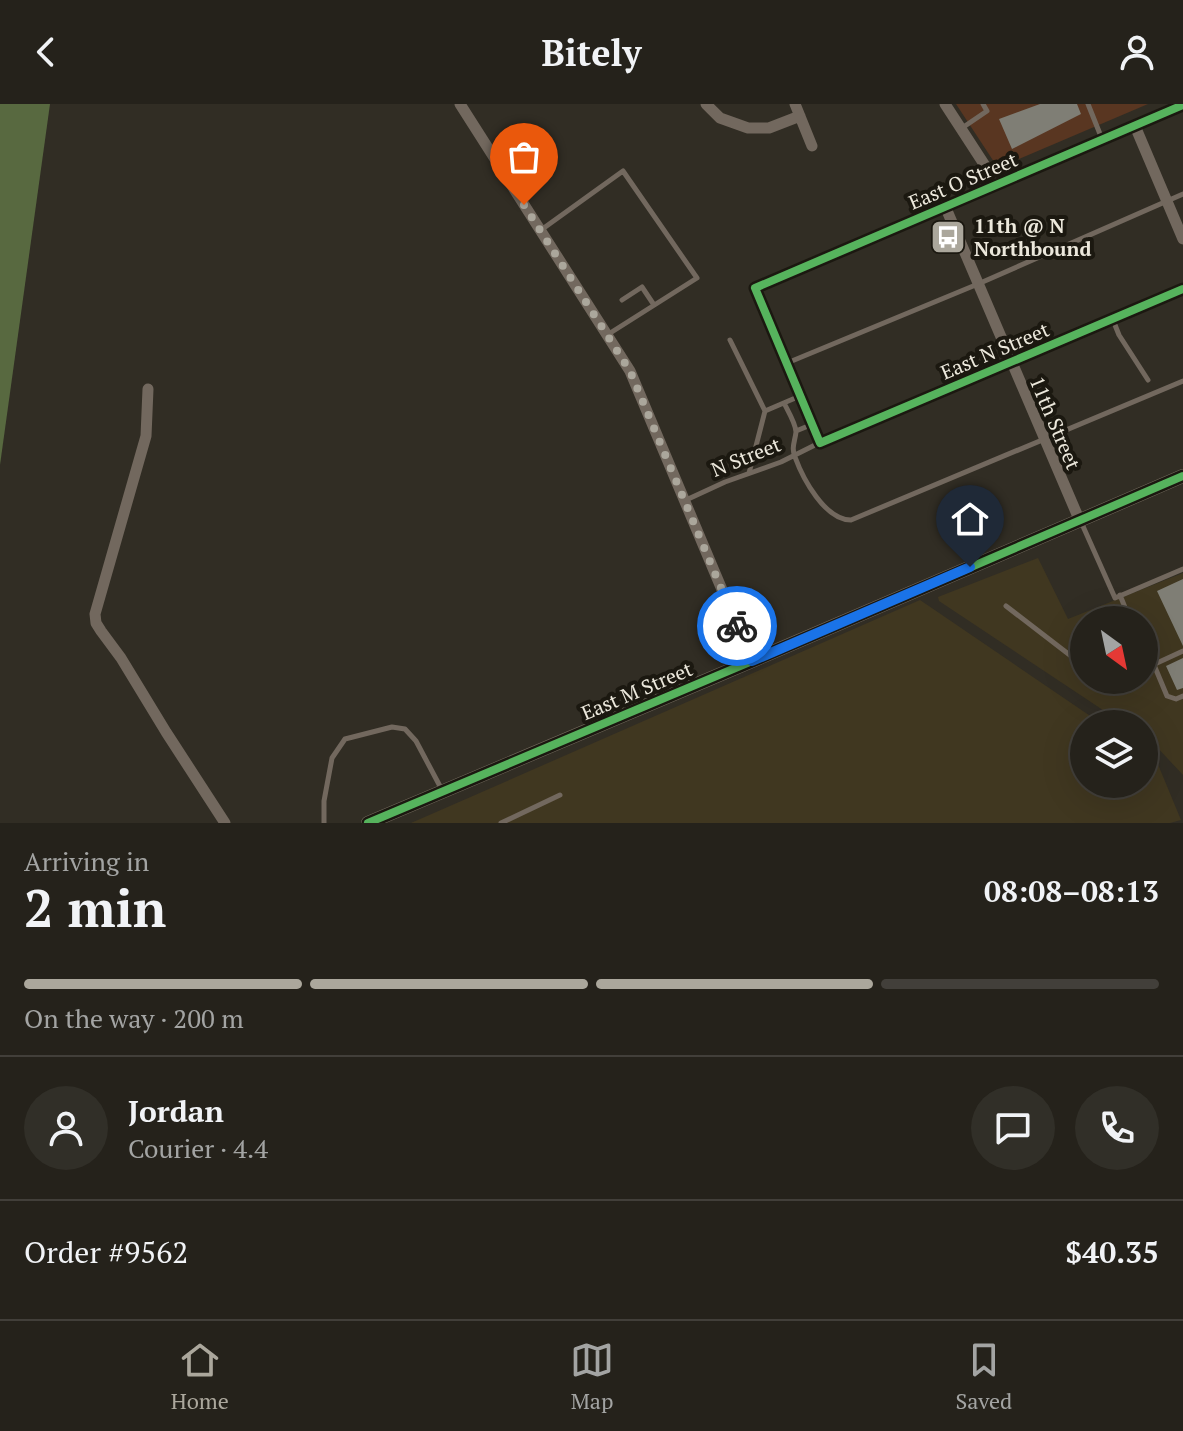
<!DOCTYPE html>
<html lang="en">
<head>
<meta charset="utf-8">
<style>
  :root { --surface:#25221b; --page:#312f28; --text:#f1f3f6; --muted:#a3a4a3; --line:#423f3a; --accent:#aba79c }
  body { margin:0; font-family:"PT Serif",serif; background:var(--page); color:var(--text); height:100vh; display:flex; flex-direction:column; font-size:30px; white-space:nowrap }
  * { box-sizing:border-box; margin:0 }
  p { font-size:26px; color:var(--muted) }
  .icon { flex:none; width:44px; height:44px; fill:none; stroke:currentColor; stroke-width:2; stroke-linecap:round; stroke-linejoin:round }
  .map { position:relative; height:719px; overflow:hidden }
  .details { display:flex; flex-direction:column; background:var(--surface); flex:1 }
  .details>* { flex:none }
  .needle { width:52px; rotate:147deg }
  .controls { position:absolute; left:1070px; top:502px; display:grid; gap:16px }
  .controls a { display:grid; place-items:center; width:88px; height:88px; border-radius:50%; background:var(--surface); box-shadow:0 8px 32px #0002,0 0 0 2px var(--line); font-size:40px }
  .pin { position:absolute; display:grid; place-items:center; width:68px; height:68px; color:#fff; margin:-82px -34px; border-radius:50% 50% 50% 0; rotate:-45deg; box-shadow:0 0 8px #0007 }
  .pin .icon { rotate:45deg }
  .courier { position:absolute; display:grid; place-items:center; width:80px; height:80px; margin:-40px; border:6px solid #1a73e8; border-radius:50%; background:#fff; color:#222; box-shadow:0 2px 10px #0007 }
  .summary em { font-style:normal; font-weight:700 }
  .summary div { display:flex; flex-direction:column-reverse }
  .summary { display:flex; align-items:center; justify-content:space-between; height:136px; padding:0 24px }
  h1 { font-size:52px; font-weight:700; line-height:60px }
  .bar { display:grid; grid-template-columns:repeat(4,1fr); gap:12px 8px; align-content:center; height:96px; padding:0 24px }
  .bar i { height:10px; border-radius:6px; background:var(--line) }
  .bar .selected { background:var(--accent) }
  .bar p { grid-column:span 4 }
  .line { display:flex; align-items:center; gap:20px; padding:0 24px; border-top:2px solid var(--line) }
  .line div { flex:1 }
  .round { display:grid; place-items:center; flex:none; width:84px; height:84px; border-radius:42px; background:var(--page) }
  header { display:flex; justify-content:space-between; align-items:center; height:104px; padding:0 24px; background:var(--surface); font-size:36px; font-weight:700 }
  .dock { display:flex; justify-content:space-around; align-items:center; height:112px; border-top:2px solid var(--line); background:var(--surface); font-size:22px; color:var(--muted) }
  .dock a { display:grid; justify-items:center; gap:4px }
  .dock .selected { color:var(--accent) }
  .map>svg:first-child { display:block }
</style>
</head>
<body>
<header><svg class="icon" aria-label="back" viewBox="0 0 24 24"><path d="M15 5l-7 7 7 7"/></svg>Bitely<svg class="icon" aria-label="person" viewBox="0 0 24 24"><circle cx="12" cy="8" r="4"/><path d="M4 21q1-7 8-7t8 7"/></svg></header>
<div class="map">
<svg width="1183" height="719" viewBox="0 0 1183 719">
  <rect width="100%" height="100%" fill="#312d24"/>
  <!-- built -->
  <path fill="#403720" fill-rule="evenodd" d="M 1038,454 L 1068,515 L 1183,469 L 1183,671 L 1154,640 L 1144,633 L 1144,620 L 1124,620 L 939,497 L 938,493 ZM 1084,516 L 1144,516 L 1144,576 L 1084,576 Z
    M 920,496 L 1102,620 L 1084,620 L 1084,680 L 1144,680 L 1144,649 L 1157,658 L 1181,716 L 1170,719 L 411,719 Z"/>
  <!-- green -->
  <path fill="#593621" d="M 956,0 L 1148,0 L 998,64 Z"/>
  <!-- water -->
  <path fill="#586940" d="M 0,0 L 50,0 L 0,361 Z"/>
  <!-- building -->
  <path fill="#7f7e75" d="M 1040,0 L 1077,0 L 1081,10 L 1012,45 L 999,15 Z
    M 1183,475 L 1183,542 L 1157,487 Z
    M 1183,554 L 1183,584 L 1177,586 L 1166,562 Z"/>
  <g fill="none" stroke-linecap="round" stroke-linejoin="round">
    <!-- lane -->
    <path stroke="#72685e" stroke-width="5" d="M 1088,0 L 1102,35
      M 962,24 L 987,7 L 983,0
      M 541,126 L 623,67 L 697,174 L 607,231
      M 622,196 L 642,183 L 654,201
      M 1113,216 L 1119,231 L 1148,276
      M 730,236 L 765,307 L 749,369
      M 787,259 L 978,180 L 1183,90
      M 784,299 C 788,307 796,320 796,328 C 795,337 791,344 795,353 C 803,375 825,416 851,416 L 1183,277
      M 765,307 L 800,292
      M 796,327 L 813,320
      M 686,396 L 725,378 L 781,358 L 819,339
      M 1082,420 L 1115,494 L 1183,465
      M 1120,491 L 1130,516
      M 1006,502 L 1084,562
      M 1144,537 L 1167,592 L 1176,595 L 1183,592
      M 1144,565 L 1183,547
      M 1103,576 L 1108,580 L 1118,576
      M 324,719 L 324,697 L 332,654 L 345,635 L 392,623 L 405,625 L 416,637 L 442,686
      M 501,719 L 560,691"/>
    <!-- street -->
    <path stroke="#72685e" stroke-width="11" d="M 460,0 L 630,267 L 752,557
      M 706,0 L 720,14 L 748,24 L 769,24 L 800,12
      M 795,0 L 812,42
      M 945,0 L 997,80
      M 1183,1 L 755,184 L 820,339 L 1183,185
      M 1135,22 L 1183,135
      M 945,102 L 1079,415
      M 148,285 L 146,332 L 95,510 L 96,519 L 101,527 L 121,554 L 166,628 L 225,719"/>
    <!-- secondary -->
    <path stroke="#746a5e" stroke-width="14" d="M 368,719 L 752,557 L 1183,372"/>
    <!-- cycleway casing -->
    <g stroke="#1b1810" stroke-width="13">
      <path id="cycleway" d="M 1183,1 L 755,184 L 820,339 L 1183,185
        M 368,719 L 752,557 L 1183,372"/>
    </g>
    <!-- cycleway -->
    <use href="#cycleway" stroke="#56b35d" stroke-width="8"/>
  </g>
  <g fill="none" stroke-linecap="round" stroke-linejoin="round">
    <!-- done -->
    <path stroke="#aba79c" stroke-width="8" stroke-dasharray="0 14.4" d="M 524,101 L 630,267 L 737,522"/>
    <!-- route -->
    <path stroke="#1a73e8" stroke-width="10" d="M 737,522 L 752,557 L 970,463"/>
  </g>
  <!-- icons -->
  <defs>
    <g id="bus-square" transform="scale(1.8)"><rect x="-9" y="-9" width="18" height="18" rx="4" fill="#aba79c" stroke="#1b1810"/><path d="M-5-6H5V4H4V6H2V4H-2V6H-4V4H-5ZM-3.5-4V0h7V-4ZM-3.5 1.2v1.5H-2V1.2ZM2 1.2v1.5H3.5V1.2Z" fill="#fff"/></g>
  </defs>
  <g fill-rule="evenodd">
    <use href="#bus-square" x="948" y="133"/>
  </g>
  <g text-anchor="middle" stroke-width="8" stroke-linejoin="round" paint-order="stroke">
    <!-- street labels -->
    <g font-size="20" fill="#ece8dc" stroke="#1b1810">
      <text transform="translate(963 77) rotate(-23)" y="7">East O Street</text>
      <text transform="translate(995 247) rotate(-23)" y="7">East N Street</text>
      <text transform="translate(1055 319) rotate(67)" y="7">11th Street</text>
      <text transform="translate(746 353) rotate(-22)" y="7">N Street</text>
      <text transform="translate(637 587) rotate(-23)" y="7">East M Street</text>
    </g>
    <!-- poi labels -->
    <g font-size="20" font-weight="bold" fill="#ece8dc" stroke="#1b1810" text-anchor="start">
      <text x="974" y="129">11th @ N<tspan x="974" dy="23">Northbound</tspan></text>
    </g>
  </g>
</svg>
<div class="controls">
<a><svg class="needle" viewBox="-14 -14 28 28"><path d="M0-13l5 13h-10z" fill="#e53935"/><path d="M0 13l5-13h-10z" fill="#a3a4a3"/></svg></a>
<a><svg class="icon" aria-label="layers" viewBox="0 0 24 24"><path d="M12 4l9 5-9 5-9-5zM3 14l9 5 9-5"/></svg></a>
</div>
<div class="pin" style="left:524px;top:101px;background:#ea580c"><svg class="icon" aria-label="bag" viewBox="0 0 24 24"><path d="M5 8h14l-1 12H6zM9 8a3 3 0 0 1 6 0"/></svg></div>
<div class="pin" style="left:970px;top:463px;background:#1f2937"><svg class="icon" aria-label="home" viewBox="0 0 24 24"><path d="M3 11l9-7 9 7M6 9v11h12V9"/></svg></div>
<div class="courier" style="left:737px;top:522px"><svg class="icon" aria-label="bike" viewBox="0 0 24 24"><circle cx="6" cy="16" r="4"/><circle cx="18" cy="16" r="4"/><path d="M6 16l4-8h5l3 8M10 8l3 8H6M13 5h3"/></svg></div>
</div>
<section class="details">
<div class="summary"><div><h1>2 min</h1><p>Arriving in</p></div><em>08:08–08:13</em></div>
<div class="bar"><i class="selected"></i><i class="selected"></i><i class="selected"></i><i></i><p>On the way · 200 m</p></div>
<div class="line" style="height:144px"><a class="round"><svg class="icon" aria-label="person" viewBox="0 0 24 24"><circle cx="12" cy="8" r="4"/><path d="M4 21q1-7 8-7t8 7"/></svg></a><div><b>Jordan</b><p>Courier · 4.4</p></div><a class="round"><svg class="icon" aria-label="chat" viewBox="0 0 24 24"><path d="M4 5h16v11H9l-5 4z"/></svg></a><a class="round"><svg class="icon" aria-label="phone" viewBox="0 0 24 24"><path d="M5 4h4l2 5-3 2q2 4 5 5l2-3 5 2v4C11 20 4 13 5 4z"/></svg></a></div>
<div class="line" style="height:104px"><div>Order #9562</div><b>$40.35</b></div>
</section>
<nav class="dock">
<a class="selected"><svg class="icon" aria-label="home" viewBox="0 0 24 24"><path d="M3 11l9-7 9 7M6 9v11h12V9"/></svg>Home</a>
<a><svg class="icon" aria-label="map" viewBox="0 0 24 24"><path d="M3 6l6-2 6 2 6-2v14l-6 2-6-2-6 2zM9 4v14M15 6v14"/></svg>Map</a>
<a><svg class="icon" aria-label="saved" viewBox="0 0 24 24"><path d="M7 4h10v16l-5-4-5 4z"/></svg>Saved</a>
</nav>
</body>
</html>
